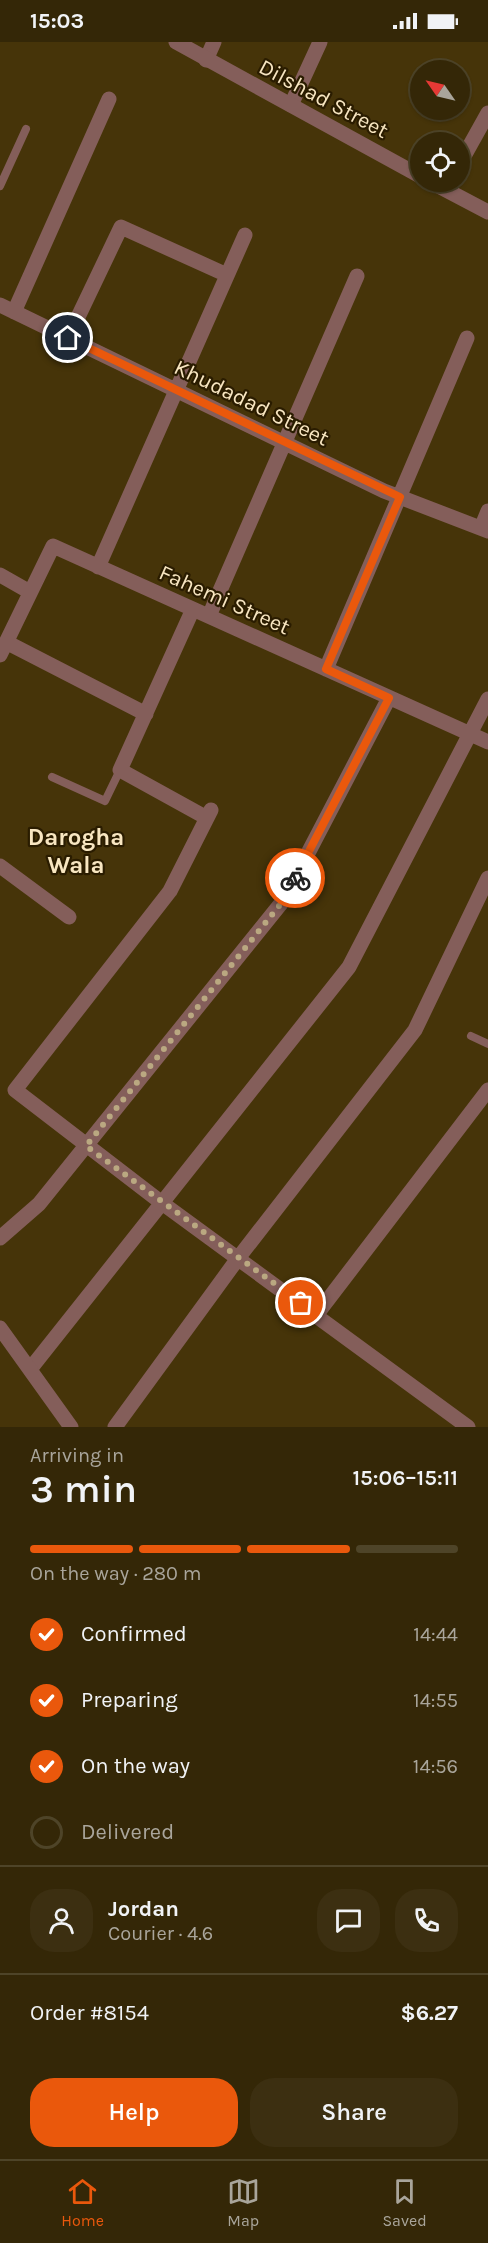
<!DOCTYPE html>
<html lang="en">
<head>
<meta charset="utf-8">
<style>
  :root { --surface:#342707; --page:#3c2f11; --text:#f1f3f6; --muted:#a9a59b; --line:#4e4428; --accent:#ea580c }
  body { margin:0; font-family:Karla,sans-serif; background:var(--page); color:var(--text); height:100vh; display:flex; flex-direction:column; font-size:22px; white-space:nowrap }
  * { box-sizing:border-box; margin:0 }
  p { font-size:20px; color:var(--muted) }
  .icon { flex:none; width:33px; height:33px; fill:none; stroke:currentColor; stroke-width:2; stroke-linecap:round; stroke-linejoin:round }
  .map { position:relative; height:1385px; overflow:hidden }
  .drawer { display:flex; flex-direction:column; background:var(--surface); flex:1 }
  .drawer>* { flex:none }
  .needle { width:39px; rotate:304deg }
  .tools { position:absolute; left:410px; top:18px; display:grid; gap:12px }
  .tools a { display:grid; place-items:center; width:60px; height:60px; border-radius:50%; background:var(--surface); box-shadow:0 2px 4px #0004,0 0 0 2px var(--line); font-size:30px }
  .pin { position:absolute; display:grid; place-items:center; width:51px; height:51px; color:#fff; margin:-26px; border:3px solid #fff; border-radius:50%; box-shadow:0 2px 6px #0007 }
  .courier { position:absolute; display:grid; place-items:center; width:60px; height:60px; margin:-30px; border:4px solid #ea580c; border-radius:50%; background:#fff; color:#222; box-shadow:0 2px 8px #0007 }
  .headline em { font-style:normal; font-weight:600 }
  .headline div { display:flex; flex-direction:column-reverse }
  .headline { display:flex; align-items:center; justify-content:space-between; height:102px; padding:0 30px }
  h1 { font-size:39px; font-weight:600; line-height:45px }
  .bar { display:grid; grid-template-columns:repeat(4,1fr); gap:9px 6px; align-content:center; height:72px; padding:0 30px }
  .bar i { height:8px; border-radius:4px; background:var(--line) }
  .bar .active { background:var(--accent) }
  .bar p { grid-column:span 4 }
  .line { display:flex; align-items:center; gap:15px; padding:0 30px; border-top:2px solid var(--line) }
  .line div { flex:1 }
  .round { display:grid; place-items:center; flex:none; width:63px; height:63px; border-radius:24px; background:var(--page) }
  ol { padding:0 30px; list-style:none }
  li { display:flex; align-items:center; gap:18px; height:66px }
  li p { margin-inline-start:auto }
  li .icon { padding:6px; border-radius:50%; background:var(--accent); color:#fff; stroke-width:4 }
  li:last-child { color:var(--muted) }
  li i { width:33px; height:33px; border:3px solid var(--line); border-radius:50% }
  .button { display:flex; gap:12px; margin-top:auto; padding:12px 30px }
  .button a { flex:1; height:69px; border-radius:24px; background:var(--accent); color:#fff; font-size:24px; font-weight:600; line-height:69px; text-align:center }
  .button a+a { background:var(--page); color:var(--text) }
  .status { display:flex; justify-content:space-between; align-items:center; height:42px; padding:0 30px; background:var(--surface); direction:ltr }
  .status svg { height:16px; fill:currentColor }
  .menu { display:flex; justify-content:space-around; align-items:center; height:84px; border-top:2px solid var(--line); background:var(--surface); font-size:16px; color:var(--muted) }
  .menu a { display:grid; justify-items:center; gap:3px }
  .menu .active { color:var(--accent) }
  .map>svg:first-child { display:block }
</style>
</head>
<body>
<div class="status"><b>15:03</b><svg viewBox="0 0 49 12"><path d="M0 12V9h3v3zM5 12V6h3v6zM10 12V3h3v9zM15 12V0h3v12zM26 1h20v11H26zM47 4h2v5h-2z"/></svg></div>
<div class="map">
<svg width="488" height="1385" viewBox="0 0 488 1385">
  <rect width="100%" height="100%" fill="#463409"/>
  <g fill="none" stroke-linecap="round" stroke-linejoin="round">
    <!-- service -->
    <path stroke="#845e5a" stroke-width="8" d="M 0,144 L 26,87
      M 52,735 L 105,759 L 120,728
      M 471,994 L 488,1002"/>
    <!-- minor -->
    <path stroke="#845e5a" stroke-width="15" d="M 206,18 L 214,0
      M 291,63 L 320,0
      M 459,123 L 488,71
      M 0,263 L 384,449 L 488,489
      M 14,270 L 109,57
      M 68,296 L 121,185 L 227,233
      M 481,486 L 488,469
      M 98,525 L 245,193
      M 0,533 L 30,550
      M 193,567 L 120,728 L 207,776
      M 209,574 L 357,234
      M 6,600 L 146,672
      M 0,613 L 53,504 L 488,700
      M 326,627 L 467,296
      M 211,768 L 170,849 L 15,1048 L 162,1161 L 468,1385
      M 0,824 L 69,875
      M 0,1196 L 39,1162 L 283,859 L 389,656
      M 317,1272 L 488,1048
      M 31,1326 L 349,925 L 488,657
      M 115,1385 L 239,1215 L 415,988 L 488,836"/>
    <!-- tertiary -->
    <path stroke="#845e5a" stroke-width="15" d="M 176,0 L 420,134
      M 431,140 L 488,170
      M 0,1286 L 71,1385"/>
  </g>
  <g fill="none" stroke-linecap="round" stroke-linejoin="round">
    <!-- done -->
    <path stroke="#baa881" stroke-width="6" stroke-dasharray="0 10.8" d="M 295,836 L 283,859 L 86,1104 L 301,1261"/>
    <!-- route -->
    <path stroke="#ea580c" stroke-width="8" d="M 68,296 L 400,455 L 326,627 L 389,656 L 295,836"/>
  </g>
  <g text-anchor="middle" stroke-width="4.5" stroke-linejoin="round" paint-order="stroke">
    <!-- street labels -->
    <g font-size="22" fill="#f8e6c1" stroke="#2a1c00">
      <text transform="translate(324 56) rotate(28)" y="8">Dilshad Street</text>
      <text transform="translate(252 360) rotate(26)" y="8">Khudadad Street</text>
      <text transform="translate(225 557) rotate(24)" y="8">Fahemi Street</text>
    </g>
    <!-- neighbourhood labels -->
    <g font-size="24" font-weight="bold" fill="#f8e6c1" stroke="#2a1c00">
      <text x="76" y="803">Darogha<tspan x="76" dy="28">Wala</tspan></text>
    </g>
  </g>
</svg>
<div class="tools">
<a><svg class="needle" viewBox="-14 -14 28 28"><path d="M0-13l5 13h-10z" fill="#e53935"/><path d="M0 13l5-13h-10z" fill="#a9a59b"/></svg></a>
<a><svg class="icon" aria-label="locate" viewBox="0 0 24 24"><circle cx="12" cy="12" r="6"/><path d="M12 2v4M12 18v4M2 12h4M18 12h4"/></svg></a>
</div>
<div class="pin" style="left:301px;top:1261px;background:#ea580c"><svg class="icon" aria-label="bag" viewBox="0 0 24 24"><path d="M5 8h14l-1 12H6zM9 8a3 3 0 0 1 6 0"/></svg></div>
<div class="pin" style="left:68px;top:296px;background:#1f2937"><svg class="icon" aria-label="home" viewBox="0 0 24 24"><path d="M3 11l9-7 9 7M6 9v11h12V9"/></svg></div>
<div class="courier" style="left:295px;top:836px"><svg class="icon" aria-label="bike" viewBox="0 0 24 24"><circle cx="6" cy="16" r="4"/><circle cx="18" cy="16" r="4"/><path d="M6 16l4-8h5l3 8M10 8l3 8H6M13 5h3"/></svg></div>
</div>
<section class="drawer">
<div class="headline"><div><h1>3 min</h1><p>Arriving in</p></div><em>15:06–15:11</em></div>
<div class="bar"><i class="active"></i><i class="active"></i><i class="active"></i><i></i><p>On the way · 280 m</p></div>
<ol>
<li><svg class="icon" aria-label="check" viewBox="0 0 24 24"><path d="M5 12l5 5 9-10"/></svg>Confirmed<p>14:44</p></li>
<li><svg class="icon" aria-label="check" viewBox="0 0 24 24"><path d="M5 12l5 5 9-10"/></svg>Preparing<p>14:55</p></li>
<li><svg class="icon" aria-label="check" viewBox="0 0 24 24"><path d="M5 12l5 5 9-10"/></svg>On the way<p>14:56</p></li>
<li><i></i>Delivered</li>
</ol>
<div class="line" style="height:108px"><a class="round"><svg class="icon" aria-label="person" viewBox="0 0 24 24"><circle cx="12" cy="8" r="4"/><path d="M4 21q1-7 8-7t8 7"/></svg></a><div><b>Jordan</b><p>Courier · 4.6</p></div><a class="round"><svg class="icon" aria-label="chat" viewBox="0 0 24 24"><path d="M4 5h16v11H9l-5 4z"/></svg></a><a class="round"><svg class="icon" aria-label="phone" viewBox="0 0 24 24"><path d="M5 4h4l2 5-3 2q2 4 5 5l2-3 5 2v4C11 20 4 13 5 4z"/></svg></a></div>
<div class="line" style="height:78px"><div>Order #8154</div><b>$6.27</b></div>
<div class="button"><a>Help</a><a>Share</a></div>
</section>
<nav class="menu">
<a class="active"><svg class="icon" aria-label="home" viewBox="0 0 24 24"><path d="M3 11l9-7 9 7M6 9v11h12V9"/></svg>Home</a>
<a><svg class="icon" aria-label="map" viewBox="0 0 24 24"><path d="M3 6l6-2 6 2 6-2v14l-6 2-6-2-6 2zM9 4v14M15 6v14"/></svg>Map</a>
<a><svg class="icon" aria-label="saved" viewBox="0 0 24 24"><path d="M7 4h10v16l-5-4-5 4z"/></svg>Saved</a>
</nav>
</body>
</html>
